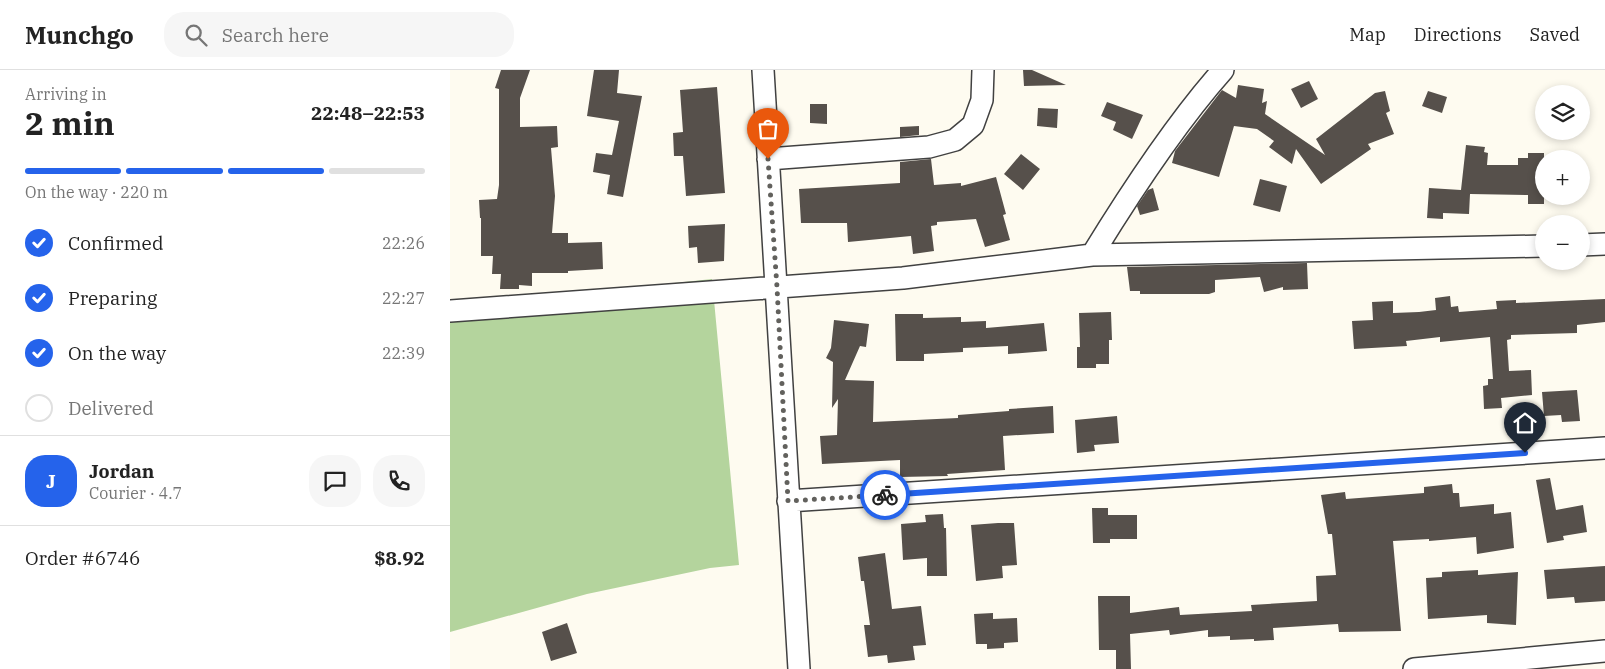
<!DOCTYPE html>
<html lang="en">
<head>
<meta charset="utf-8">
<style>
  :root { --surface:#fff; --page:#f6f6f6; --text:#222; --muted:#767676; --line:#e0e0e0; --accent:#2563eb }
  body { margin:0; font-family:"IBM Plex Serif",serif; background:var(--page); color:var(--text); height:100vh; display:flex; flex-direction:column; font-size:19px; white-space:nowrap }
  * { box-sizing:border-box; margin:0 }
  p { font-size:16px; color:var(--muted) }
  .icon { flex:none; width:28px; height:28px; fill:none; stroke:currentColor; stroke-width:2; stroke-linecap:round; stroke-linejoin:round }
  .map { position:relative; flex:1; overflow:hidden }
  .drawer { display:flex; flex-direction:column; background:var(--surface); width:450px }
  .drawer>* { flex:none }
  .fabs { position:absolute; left:1085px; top:15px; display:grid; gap:10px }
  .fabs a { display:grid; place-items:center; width:55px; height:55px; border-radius:50%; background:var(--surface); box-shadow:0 2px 8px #0003; font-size:25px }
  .pin { position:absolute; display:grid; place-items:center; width:42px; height:42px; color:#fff; margin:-51px -21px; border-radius:50% 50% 50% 0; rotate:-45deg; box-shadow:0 0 5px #0007 }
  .pin .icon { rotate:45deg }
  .courier { position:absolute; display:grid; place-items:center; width:50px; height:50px; margin:-25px; border:4px solid #2563eb; border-radius:50%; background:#fff; color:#222; box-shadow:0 1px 6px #0007 }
  .headline em { font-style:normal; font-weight:700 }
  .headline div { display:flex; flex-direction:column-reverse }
  .headline { display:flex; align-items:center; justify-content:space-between; height:85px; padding:0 25px }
  h1 { font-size:32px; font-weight:700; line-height:38px }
  .bar { display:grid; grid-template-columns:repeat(4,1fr); gap:8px 5px; align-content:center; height:60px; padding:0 25px }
  .bar i { height:6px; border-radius:4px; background:var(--line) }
  .bar .on { background:var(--accent) }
  .bar p { grid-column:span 4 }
  .line { display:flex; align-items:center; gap:12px; padding:0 25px; border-top:1px solid var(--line) }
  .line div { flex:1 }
  .round { display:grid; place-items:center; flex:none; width:52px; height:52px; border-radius:20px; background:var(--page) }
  ol { padding:0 25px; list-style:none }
  li { display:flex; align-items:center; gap:15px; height:55px }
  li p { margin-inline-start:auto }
  li .icon { padding:5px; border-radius:50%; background:var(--accent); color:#fff; stroke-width:4 }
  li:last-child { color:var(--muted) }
  li i { width:28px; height:28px; border:2px solid var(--line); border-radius:50% }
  header { display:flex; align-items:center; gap:30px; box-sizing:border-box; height:70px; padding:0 25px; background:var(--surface); border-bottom:1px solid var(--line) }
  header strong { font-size:24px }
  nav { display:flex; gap:28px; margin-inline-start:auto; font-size:18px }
  .search { width:350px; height:45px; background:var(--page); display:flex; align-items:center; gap:12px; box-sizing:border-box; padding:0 18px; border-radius:20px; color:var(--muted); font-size:19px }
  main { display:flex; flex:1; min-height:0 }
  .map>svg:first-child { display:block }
</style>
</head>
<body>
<header>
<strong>Munchgo</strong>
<div class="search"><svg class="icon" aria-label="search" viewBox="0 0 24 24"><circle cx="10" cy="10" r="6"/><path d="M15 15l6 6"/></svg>Search here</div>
<nav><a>Map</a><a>Directions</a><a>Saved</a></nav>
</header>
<main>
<section class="drawer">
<div class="headline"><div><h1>2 min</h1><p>Arriving in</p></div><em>22:48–22:53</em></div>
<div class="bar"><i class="on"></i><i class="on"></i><i class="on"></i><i></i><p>On the way · 220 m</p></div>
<ol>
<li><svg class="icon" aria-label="check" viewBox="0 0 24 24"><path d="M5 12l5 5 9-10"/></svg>Confirmed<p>22:26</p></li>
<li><svg class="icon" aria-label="check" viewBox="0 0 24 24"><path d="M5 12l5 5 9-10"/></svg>Preparing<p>22:27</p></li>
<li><svg class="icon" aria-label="check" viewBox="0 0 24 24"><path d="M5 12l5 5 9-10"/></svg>On the way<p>22:39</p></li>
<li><i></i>Delivered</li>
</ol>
<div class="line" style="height:90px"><b class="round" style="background:var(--accent);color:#fff">J</b><div><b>Jordan</b><p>Courier · 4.7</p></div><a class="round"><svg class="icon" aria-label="chat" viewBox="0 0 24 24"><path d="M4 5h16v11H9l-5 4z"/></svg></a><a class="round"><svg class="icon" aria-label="phone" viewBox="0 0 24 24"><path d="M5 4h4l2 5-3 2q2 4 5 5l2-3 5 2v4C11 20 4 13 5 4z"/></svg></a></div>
<div class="line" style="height:65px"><div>Order #6746</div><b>$8.92</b></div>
</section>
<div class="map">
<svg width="1155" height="599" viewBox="0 0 1155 599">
  <rect width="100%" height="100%" fill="#fefbf0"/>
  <!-- forest -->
  <path fill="#b4d49d" d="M 262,209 L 289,495 L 260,498 L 137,524 L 0,562 L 0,237 Z"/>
  <!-- building -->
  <path fill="#56504b" d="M 51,0 L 80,0 L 70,28 L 70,57 L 107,56 L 108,77 L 101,78 L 105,126 L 102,163 L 118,163 L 118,173 L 152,172 L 153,199 L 118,201 L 118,203 L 82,203 L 82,216 L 69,215 L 69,219 L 50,219 L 51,204 L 42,204 L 43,186 L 31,186 L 31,148 L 30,148 L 29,130 L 47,129 L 49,115 L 49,19 L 45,18 Z
    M 144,0 L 169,0 L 167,23 L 192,26 L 173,127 L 157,124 L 160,105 L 143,102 L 146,83 L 162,85 L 169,51 L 137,46 Z
    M 573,0 L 582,0 L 616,15 L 574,16 Z
    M 859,11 L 868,29 L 851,38 L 841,19 Z
    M 788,15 L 814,19 L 812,33 L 817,31 L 815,44 L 875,85 L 866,69 L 925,23 L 935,21 L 940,41 L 936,43 L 944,64 L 918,74 L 921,79 L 871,114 L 846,79 L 842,94 L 819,77 L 824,71 L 807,59 L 784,56 L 769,107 L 722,93 L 725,81 L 772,20 L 786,28 Z
    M 267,17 L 275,123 L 236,126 L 233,86 L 224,86 L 223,63 L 233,62 L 230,20 Z
    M 978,21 L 997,27 L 992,43 L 972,36 Z
    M 657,32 L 693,45 L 682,69 L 663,60 L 666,52 L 651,46 Z
    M 360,34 L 377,34 L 377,54 L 360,53 Z
    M 588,38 L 608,39 L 607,58 L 587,56 Z
    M 469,56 L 469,65 L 450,67 L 450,57 Z
    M 1016,75 L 1035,77 L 1034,82 L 1038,83 L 1037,95 L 1068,95 L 1068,88 L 1078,88 L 1078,83 L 1094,83 L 1094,134 L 1078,134 L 1078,125 L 1020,124 L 1019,144 L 993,143 L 993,149 L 977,148 L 979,118 L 1011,120 Z
    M 571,84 L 590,99 L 573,120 L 554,104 Z
    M 481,89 L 484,115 L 511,113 L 511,116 L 546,107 L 556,144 L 553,145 L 560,170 L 535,177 L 526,149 L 487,152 L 487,155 L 481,156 L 484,181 L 463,184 L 461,166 L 398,172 L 397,153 L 351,153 L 349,119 L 450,113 L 450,92 Z
    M 810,109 L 837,116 L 830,142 L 803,135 Z
    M 703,118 L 709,140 L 690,145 L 687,136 L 698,120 Z
    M 275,154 L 274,191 L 248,193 L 247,177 L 239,178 L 238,156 Z
    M 857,193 L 858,219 L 833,220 L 833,217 L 814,222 L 810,207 L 765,210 L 765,222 L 759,224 L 690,224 L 690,221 L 680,221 L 677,197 Z
    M 1000,226 L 1001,237 L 1008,236 L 1009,242 L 1047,239 L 1046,231 L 1066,230 L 1066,233 L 1155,229 L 1155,252 L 1127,255 L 1127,263 L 1061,265 L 1061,269 L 1057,270 L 1059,301 L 1081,300 L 1082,325 L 1051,328 L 1052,338 L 1034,339 L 1033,316 L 1038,315 L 1038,309 L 1043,309 L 1040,267 L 990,272 L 990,267 L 956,271 L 957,276 L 904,279 L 902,251 L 923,250 L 922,232 L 943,231 L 943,243 L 969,242 L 986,240 L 985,228 Z
    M 661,242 L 662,270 L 659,270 L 659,294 L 646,294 L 646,298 L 627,298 L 627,277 L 630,277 L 629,243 Z
    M 445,244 L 473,244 L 473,248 L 511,247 L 511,252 L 536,251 L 536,258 L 594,253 L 597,281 L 558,284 L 558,276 L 513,278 L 513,282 L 474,284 L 474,291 L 446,291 Z
    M 384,250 L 419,254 L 416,277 L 410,276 L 395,310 L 424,311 L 423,352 L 508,348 L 508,345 L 559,341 L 559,339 L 603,336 L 604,363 L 553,366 L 555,400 L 497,404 L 498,406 L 450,407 L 450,390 L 372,394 L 370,366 L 387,365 L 388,329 L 382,338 L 383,292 L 376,288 L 381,278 Z
    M 1127,320 L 1130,351 L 1112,352 L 1111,345 L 1094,346 L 1092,322 Z
    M 667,346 L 669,373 L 644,375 L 645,381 L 627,383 L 625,350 Z
    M 1100,408 L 1106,440 L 1133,435 L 1137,462 L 1113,466 L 1114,470 L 1097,473 L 1086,410 Z
    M 1002,414 L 1003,423 L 1009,423 L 1010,437 L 1044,434 L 1044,444 L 1061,442 L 1064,478 L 1027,484 L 1026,467 L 979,471 L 979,469 L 943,471 L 951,561 L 889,562 L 888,554 L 823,558 L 824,570 L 804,571 L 804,569 L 780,570 L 780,566 L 758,567 L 758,560 L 720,565 L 719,560 L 680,564 L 681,599 L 666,599 L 666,580 L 649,580 L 648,526 L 680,526 L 680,543 L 729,537 L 730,545 L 802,541 L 801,535 L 867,531 L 866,506 L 886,505 L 882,464 L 878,464 L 871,425 L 895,422 L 896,429 L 974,423 L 974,417 Z
    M 642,438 L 658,438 L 658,445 L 687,445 L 687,469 L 660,469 L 660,473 L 643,473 Z
    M 493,444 L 494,458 L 496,458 L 497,506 L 477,506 L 477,488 L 453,490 L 451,454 L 476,452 L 475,445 Z
    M 548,453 L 564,453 L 567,495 L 552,496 L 553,508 L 526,511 L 521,455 Z
    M 435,483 L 442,539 L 471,536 L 476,575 L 463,576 L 465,590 L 438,593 L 437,585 L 418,587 L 414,555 L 420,555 L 414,511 L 411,511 L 408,487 Z
    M 1155,496 L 1155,531 L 1125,533 L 1124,527 L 1097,529 L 1094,500 Z
    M 1028,500 L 1028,505 L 1068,502 L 1066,555 L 1037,553 L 1037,545 L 978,549 L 976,508 L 992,507 L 992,502 Z
    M 543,543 L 543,549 L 567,548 L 568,572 L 554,573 L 554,578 L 537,579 L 537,574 L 526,574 L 524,544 Z
    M 117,553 L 127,583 L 101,591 L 92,562 Z"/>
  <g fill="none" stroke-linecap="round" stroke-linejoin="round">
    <!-- minor casing -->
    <g stroke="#414141" stroke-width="24">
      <path id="minor" d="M 313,0 L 349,599
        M 318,89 L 479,77 L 505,70 L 523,55 L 532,30 L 533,0
        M 1131,175 L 1155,174
        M 642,185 C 680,123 725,54 773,0
        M 0,241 L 453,208 L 642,185 L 1094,176
        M 338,431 L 1155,378
        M 964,599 L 1155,581"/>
    </g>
    <!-- minor -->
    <use href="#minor" stroke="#fff" stroke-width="21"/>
  </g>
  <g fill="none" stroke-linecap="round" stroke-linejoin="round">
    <!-- done -->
    <path stroke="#62615d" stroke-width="5" stroke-dasharray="0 9" d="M 318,89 L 327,217 L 338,431 L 435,425"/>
    <!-- route -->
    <path stroke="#2563eb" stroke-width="6" d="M 435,425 L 1075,383"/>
  </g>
</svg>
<div class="fabs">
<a><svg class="icon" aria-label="layers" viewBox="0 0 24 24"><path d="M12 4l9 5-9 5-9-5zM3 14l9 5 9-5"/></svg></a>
<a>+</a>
<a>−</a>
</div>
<div class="pin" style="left:318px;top:89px;background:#ea580c"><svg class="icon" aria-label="bag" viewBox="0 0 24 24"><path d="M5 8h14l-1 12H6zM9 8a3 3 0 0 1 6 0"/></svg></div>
<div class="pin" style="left:1075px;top:383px;background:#1f2937"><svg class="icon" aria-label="home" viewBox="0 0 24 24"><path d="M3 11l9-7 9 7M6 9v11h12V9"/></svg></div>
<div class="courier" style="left:435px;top:425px"><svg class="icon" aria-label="bike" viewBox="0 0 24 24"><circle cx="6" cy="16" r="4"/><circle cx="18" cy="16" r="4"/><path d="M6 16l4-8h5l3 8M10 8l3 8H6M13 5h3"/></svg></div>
</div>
</main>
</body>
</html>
